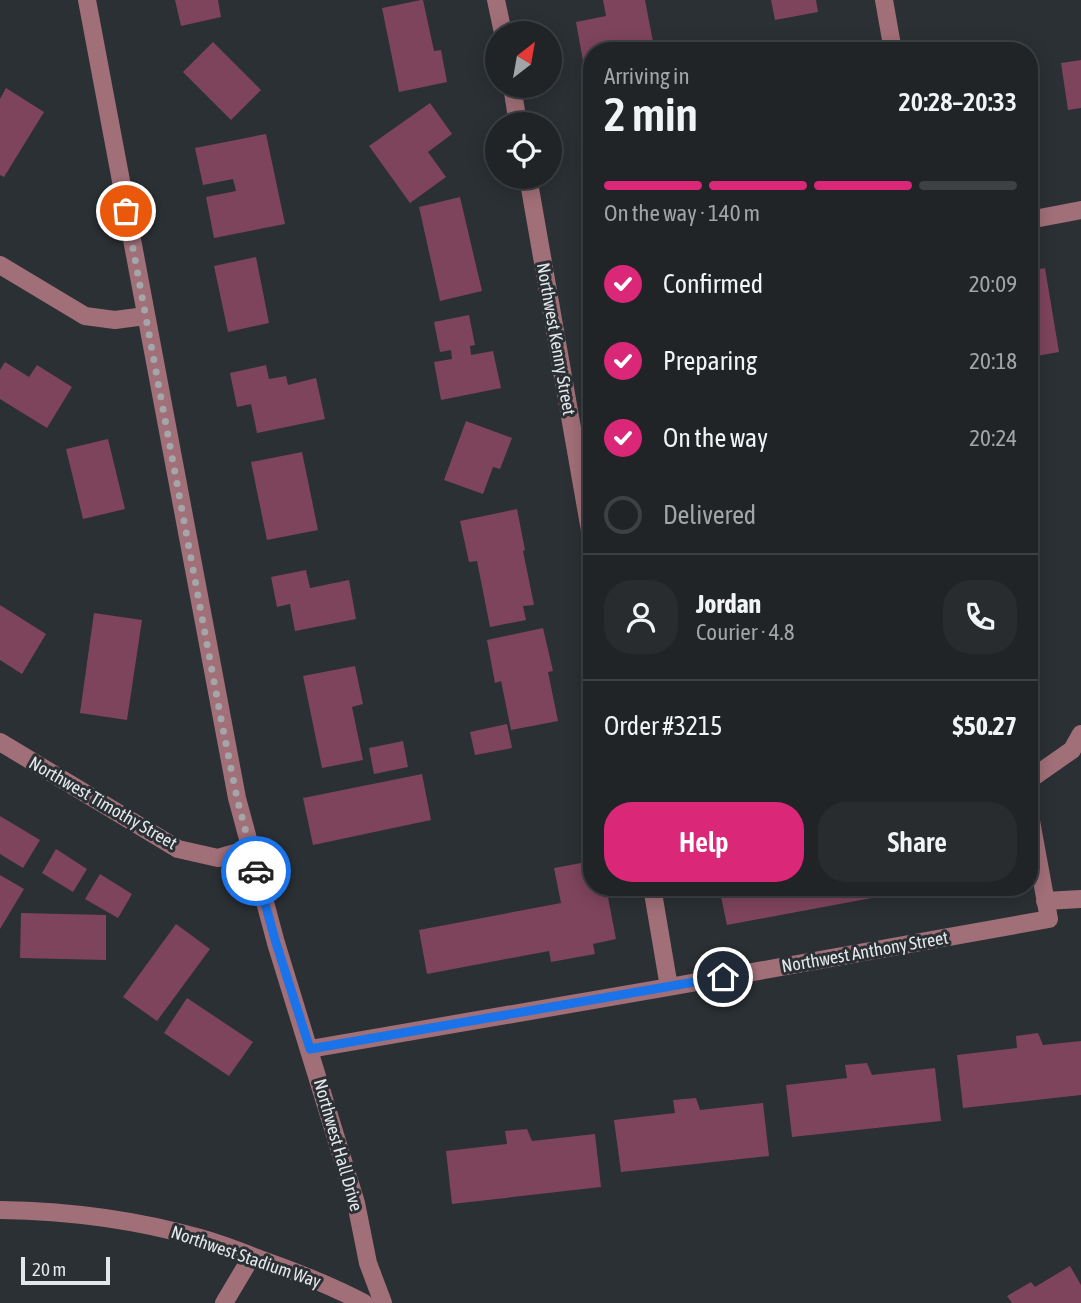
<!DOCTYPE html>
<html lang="en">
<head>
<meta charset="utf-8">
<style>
  :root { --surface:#202427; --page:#282c2f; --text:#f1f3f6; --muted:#a2a4a7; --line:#3d4144; --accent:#db2777 }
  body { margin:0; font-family:"Asap Condensed",sans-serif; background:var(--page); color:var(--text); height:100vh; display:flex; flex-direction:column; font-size:26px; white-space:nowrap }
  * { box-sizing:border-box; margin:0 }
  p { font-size:23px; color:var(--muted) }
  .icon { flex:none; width:38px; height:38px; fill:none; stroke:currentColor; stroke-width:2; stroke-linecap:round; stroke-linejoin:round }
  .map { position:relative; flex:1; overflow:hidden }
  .panel { position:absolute; left:583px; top:42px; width:455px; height:854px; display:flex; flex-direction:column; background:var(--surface); border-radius:28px; box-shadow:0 4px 18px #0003,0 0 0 2px var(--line) }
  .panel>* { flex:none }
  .needle { width:46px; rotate:31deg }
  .tools { position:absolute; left:485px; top:21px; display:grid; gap:14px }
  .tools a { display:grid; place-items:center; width:77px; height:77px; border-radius:50%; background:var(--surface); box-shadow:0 4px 18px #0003,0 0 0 2px var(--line); font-size:35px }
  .scale { position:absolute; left:21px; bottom:18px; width:89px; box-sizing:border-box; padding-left:7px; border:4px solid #e4e7ea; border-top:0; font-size:19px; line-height:24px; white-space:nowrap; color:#e4e7ea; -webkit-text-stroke:5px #2b3034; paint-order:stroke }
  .pin { position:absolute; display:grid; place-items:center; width:60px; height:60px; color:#fff; margin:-30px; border:4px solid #fff; border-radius:50%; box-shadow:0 2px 7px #0007 }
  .courier { position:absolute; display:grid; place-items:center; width:70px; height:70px; margin:-35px; border:5px solid #1a73e8; border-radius:50%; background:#fff; color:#222; box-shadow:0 2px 9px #0007 }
  .overview em { font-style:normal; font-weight:600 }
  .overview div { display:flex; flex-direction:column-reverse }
  .overview { display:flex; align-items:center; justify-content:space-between; height:119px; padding:0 21px }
  h1 { font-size:46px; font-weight:600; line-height:52px }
  .bar { display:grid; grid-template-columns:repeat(4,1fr); gap:10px 7px; align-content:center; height:84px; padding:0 21px }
  .bar i { height:9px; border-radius:5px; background:var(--line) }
  .bar .on { background:var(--accent) }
  .bar p { grid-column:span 4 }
  .line { display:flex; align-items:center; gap:18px; padding:0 21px; border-top:2px solid var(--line) }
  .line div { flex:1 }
  .round { display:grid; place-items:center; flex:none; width:74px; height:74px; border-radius:28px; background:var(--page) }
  ol { padding:0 21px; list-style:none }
  li { display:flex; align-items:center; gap:21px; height:77px }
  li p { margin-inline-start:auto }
  li .icon { padding:7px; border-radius:50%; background:var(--accent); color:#fff; stroke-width:4 }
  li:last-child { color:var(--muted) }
  li i { width:38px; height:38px; border:4px solid var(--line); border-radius:50% }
  .cta { display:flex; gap:14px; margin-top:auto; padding:14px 21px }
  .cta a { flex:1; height:80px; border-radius:28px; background:var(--accent); color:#fff; font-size:28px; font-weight:600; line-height:80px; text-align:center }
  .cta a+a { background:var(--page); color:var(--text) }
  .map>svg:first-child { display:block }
</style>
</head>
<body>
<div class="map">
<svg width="1081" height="1303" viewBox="0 0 1081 1303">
  <rect width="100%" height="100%" fill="#2b3034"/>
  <!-- building -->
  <path fill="#7e445c" d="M 175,0 L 218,0 L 221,17 L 181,26 Z
    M 421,0 L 423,0 L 434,51 L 441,50 L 447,82 L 399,92 L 382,8 Z
    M 603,0 L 645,0 L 654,47 L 637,51 L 592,51 L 592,59 L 583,61 L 576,22 L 606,16 Z
    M 771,0 L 816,0 L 818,12 L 775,20 Z
    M 213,42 L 261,90 L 231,120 L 183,72 Z
    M 1081,60 L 1081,108 L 1068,110 L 1061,63 Z
    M 6,88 L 44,112 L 4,177 L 0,175 L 0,99 Z
    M 430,103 L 452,134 L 428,152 L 446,177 L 410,203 L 369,146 Z
    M 266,134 L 285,224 L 214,238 L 206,197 L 236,191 L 233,179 L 203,185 L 195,148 Z
    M 460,197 L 482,291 L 440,301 L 419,207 Z
    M 256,257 L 269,323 L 228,332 L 214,266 Z
    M 1045,268 L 1059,352 L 1031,357 L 1029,345 L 1029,271 Z
    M 469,315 L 475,345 L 470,346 L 471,355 L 493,351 L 501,388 L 441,400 L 434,362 L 452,359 L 451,350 L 440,352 L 434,322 Z
    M 5,362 L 29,377 L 37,365 L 72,387 L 47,428 L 0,399 L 0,370 Z
    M 266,365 L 269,379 L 286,376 L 288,385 L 316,378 L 325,419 L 257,433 L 251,404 L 237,407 L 230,373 Z
    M 466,421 L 512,438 L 500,469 L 493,467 L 483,494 L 444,480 Z
    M 108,439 L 125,509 L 83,519 L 66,449 Z
    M 302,452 L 318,530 L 267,540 L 251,462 Z
    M 517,509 L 525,550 L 523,551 L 534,605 L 523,606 L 526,620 L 490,627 L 477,561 L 469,562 L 460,521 Z
    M 306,570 L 310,588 L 349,580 L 356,619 L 295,631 L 290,604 L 277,607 L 271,577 Z
    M 0,605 L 46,634 L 22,674 L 0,660 Z
    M 94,613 L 142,620 L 127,720 L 80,713 Z
    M 543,628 L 553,671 L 548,672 L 558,721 L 511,730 L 501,681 L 495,683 L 487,640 Z
    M 355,666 L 363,704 L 352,707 L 363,760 L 322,768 L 303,676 Z
    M 507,724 L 512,748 L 475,755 L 470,732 Z
    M 403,741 L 408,767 L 374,774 L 369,748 Z
    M 422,774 L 431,820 L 313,845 L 303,798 Z
    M 0,816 L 40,840 L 23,868 L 0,854 Z
    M 56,849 L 87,869 L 73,892 L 42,873 Z
    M 592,861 L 592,887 L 606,887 L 616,939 L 593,944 L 595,954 L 551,962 L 549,951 L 427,974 L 419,930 L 561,903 L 554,868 Z
    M 100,874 L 132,894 L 118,918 L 85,899 Z
    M 0,875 L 24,889 L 0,929 Z
    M 719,887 L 919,887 L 920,889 L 727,925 Z
    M 21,913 L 106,915 L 106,960 L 20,958 Z
    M 176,924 L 210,949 L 157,1021 L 123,997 Z
    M 187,998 L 253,1042 L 229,1076 L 164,1033 Z
    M 1038,1033 L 1043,1045 L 1081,1041 L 1081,1095 L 963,1108 L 957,1055 L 1017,1048 L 1016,1036 Z
    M 867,1063 L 872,1075 L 935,1068 L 941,1121 L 792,1137 L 786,1085 L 847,1078 L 845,1065 Z
    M 696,1098 L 700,1110 L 763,1103 L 769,1156 L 621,1172 L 614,1120 L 675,1113 L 673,1100 Z
    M 527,1129 L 532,1141 L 595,1134 L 601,1187 L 452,1204 L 446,1151 L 507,1144 L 505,1131 Z
    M 1070,1266 L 1081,1285 L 1081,1303 L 1012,1303 L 1007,1296 L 1031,1282 L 1035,1287 Z"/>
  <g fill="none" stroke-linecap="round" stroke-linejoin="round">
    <!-- minor -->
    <path stroke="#a16f78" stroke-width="18" d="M 87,0 L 237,798 L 276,943 L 356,1203 L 368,1263 L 383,1303
      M 496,0 L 503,33
      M 884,0 L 893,51
      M 512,86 L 518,124
      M 528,177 L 592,542
      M 1029,220 L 1081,210
      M 0,265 L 85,316 L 115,320 L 145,316
      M 0,742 L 178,849 L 218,858 L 249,849
      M 1029,780 L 1072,750 L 1081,734
      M 652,887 L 669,987
      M 1045,901 L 1081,899
      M 310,1049 L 669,987 L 1049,919 L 1029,810
      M 0,1210 C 69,1211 133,1219 200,1238 C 222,1244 244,1253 265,1261 C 299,1273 332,1286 364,1303
      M 224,1303 L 252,1256"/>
  </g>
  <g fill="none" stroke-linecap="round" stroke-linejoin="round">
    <!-- done -->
    <path stroke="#a3a7aa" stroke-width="7" stroke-dasharray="0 12.6" d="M 126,211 L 222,724 L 237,798 L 256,871"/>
    <!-- route -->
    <path stroke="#1a73e8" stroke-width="9" d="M 256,871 L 276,943 L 310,1049 L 723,977"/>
  </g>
  <g text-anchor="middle" stroke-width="6" stroke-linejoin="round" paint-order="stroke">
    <!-- street labels -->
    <g font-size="18" fill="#e4e7ea" stroke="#2b3034">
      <text transform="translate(556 339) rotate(80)" y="6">Northwest Kenny Street</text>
      <text transform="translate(103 803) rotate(30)" y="6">Northwest Timothy Street</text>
      <text transform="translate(865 952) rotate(-10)" y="6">Northwest Anthony Street</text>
      <text transform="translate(338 1145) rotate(74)" y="6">Northwest Hall Drive</text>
      <text transform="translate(246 1257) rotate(19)" y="6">Northwest Stadium Way</text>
    </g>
  </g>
</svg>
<div class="tools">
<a><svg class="needle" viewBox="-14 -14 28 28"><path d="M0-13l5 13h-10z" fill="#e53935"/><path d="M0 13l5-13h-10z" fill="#a2a4a7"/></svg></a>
<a><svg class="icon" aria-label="locate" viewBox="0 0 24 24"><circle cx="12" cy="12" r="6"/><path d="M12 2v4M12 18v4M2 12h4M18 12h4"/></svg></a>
</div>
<div class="scale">20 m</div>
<div class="pin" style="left:126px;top:211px;background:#ea580c"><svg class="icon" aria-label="bag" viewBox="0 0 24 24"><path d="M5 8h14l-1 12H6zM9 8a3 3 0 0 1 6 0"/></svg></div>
<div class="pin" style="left:723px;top:977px;background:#1f2937"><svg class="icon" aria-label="home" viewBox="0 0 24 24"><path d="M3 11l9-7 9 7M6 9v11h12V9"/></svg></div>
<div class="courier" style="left:256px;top:871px"><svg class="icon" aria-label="car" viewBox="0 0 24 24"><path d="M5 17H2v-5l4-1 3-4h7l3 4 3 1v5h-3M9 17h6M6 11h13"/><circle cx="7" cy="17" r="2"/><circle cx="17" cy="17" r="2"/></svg></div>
<section class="panel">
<div class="overview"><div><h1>2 min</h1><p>Arriving in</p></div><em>20:28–20:33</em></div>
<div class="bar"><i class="on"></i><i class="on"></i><i class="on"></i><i></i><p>On the way · 140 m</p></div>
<ol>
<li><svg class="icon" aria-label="check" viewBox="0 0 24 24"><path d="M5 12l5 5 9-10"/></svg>Confirmed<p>20:09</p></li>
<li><svg class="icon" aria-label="check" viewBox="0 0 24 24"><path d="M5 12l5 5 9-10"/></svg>Preparing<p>20:18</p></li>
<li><svg class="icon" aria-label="check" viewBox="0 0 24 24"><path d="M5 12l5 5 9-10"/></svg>On the way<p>20:24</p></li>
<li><i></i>Delivered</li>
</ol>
<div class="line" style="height:126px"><a class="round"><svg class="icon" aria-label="person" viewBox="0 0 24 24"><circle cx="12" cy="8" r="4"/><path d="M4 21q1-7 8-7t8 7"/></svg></a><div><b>Jordan</b><p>Courier · 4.8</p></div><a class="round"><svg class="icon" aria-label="phone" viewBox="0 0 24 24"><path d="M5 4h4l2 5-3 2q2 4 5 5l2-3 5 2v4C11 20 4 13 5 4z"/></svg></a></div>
<div class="line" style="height:91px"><div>Order #3215</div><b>$50.27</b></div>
<div class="cta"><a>Help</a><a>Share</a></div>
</section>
</div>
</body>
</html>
